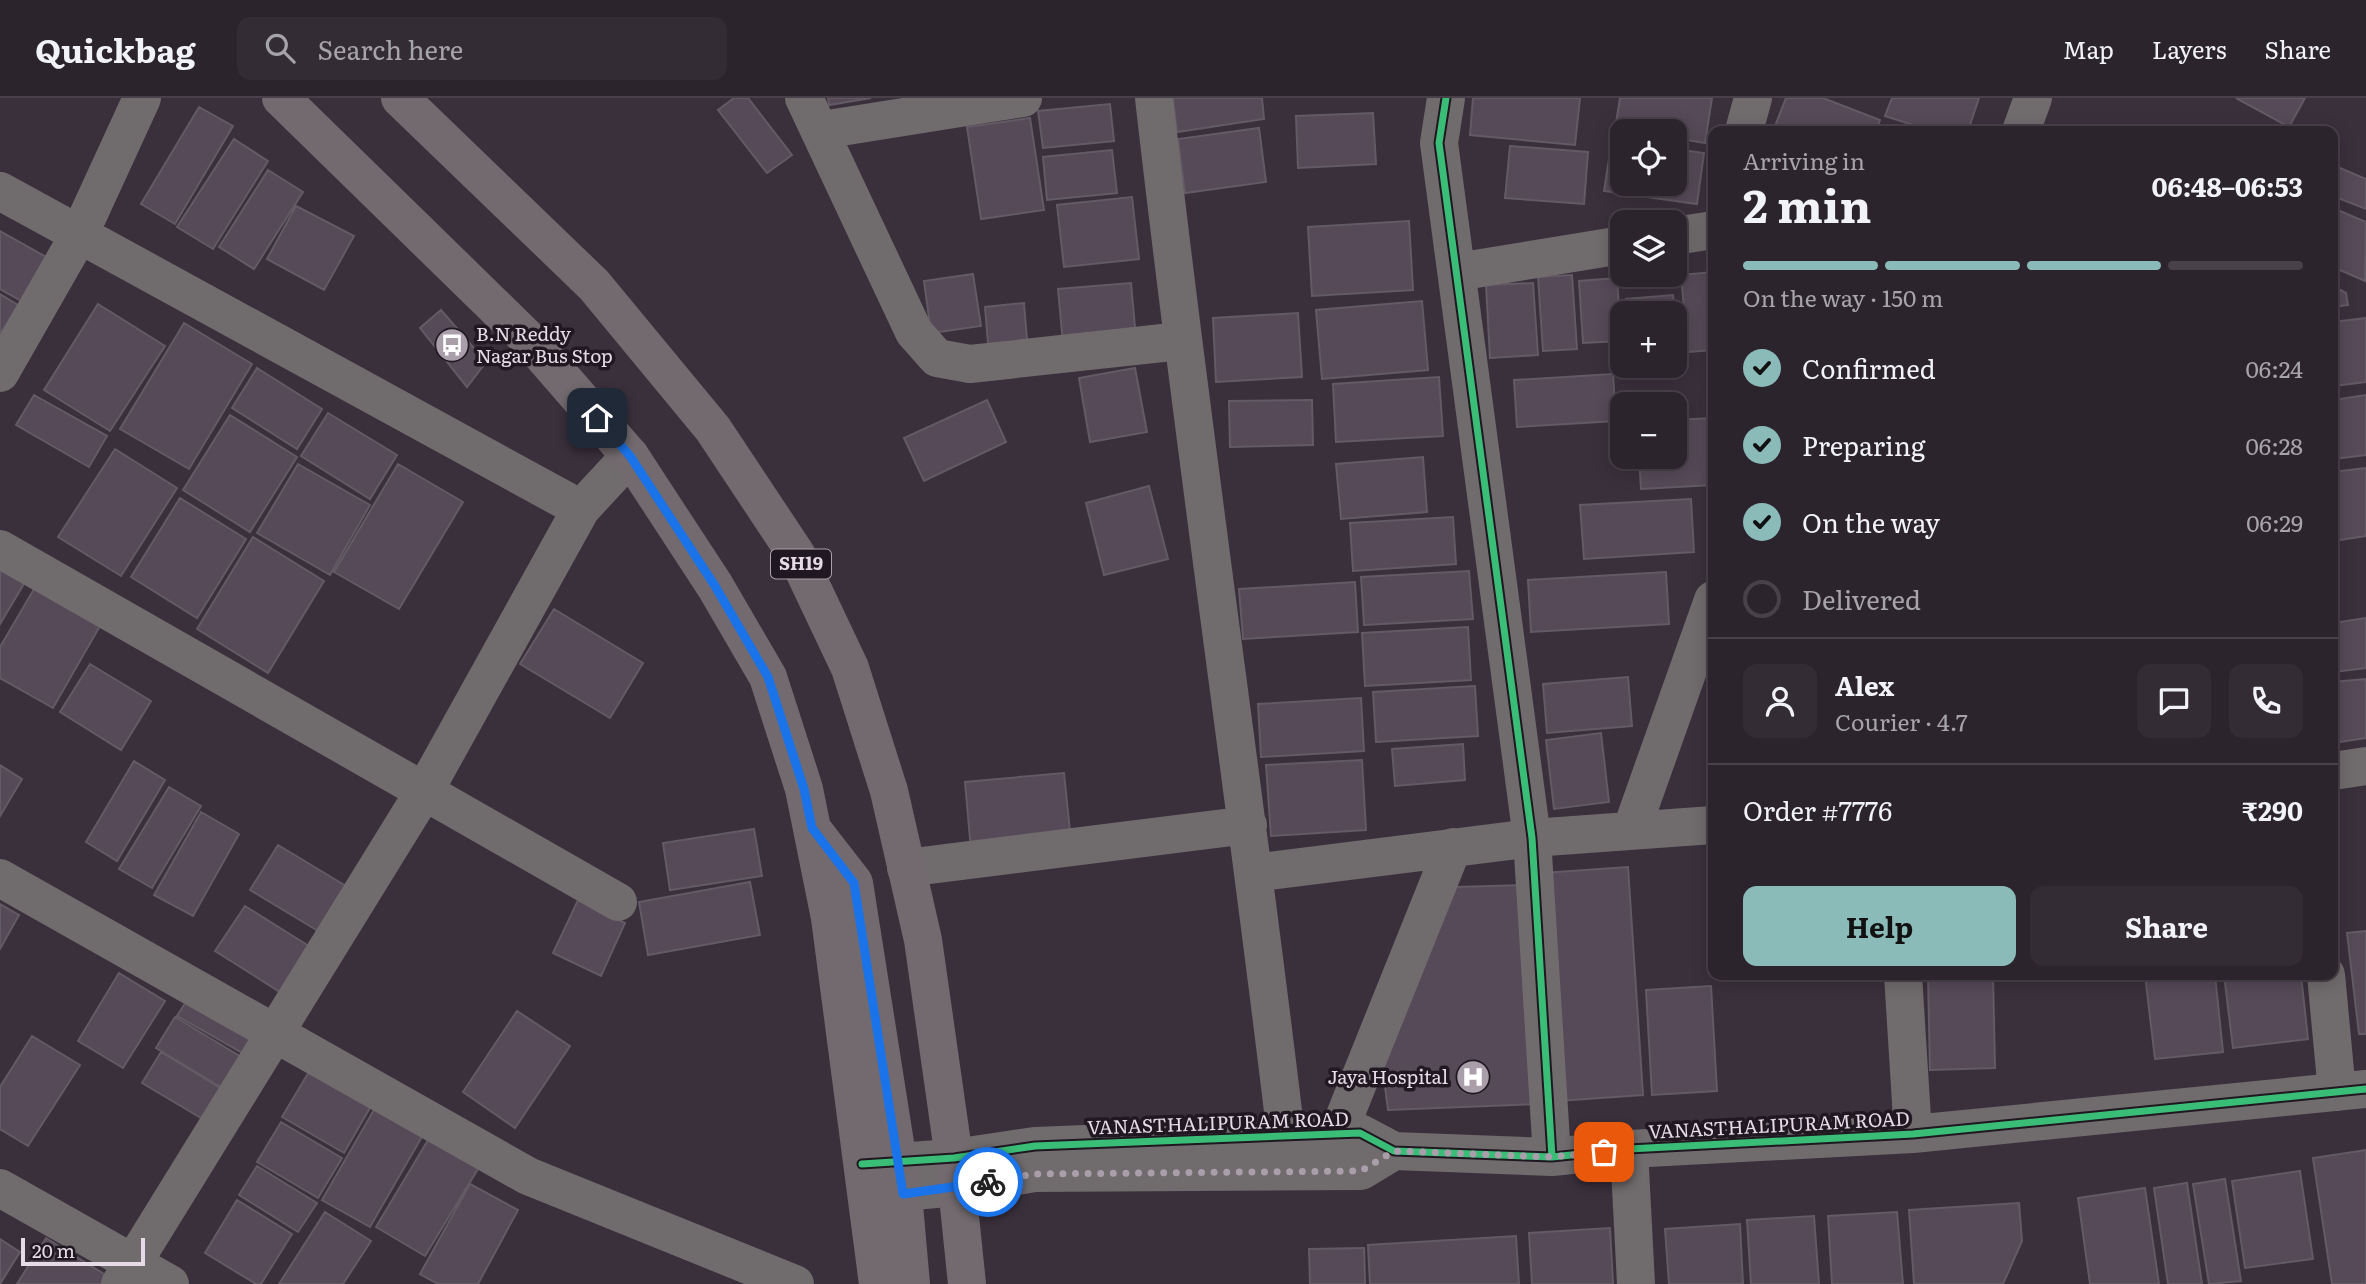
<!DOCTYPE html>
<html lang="en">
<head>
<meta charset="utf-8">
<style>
  :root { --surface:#2c242d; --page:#342c35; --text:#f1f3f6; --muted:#a6a4aa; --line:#484149; --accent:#8bbbb9 }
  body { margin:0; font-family:Literata,serif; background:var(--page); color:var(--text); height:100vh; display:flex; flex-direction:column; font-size:26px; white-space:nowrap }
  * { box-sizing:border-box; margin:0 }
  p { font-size:23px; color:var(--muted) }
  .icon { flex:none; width:38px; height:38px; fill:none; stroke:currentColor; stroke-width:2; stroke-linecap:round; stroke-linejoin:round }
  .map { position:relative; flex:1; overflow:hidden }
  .sheet { position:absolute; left:1708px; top:28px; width:630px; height:854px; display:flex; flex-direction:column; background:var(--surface); border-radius:14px; box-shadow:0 4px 18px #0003,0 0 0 2px var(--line) }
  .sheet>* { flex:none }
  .tools { position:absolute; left:1610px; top:21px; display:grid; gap:14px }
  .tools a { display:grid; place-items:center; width:77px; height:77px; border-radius:14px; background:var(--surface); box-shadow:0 4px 18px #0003,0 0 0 2px var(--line); font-size:35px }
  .scale { position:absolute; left:21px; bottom:18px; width:124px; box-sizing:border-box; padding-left:7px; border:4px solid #e6dae7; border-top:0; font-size:19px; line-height:24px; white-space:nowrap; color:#e6dae7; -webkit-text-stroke:5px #201821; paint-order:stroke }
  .pin { position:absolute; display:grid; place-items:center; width:60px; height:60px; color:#fff; margin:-30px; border-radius:14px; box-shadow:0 4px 10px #0006 }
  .courier { position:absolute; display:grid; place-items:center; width:70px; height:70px; margin:-35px; border:5px solid #1a73e8; border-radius:50%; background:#fff; color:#222; box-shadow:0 2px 9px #0007 }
  .overview em { font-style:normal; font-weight:700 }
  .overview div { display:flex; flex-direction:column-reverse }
  .overview { display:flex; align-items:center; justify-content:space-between; height:119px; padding:0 35px }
  h1 { font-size:46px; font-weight:700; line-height:52px }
  .bar { display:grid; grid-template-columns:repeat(4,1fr); gap:10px 7px; align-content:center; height:84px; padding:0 35px }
  .bar i { height:9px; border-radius:5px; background:var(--line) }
  .bar .current { background:var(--accent) }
  .bar p { grid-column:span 4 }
  .line { display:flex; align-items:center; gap:18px; padding:0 35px; border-top:2px solid var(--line) }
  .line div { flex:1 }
  .round { display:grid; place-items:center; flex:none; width:74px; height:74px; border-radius:14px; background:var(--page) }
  ol { padding:0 35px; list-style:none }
  li { display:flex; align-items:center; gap:21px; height:77px }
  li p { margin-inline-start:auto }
  li .icon { padding:7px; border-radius:50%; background:var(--accent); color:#111; stroke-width:4 }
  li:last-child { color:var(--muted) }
  li i { width:38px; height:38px; border:4px solid var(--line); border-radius:50% }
  .action { display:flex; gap:14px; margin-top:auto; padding:14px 35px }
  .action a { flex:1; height:80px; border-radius:14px; background:var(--accent); color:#111; font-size:28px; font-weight:700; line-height:80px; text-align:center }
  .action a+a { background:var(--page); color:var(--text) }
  header { display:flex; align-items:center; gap:42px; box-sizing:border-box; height:98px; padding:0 35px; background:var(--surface); border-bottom:2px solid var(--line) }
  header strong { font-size:33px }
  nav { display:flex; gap:38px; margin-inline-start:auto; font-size:24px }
  .search { width:490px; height:63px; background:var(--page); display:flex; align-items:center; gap:18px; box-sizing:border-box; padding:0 24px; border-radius:14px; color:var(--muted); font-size:26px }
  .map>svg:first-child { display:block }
</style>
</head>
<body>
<header>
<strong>Quickbag</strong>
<div class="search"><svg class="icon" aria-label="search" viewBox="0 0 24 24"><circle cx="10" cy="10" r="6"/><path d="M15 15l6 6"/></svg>Search here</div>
<nav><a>Map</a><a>Layers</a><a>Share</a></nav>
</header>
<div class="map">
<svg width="2366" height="1186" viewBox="0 0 2366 1186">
  <rect width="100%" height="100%" fill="#3a303c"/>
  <!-- building -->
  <path fill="#564958" stroke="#625a64" stroke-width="2" d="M 734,0 L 748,0 L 792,57 L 767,75 L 718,12 Z
    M 828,0 L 871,0 L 829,7 Z
    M 1173,0 L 1262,0 L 1264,21 L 1177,34 Z
    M 1473,0 L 1580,0 L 1575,47 L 1470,37 Z
    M 1620,0 L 1712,0 L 1705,45 L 1675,40 L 1675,33 L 1615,31 Z
    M 1786,0 L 1823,0 L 1880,22 L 1876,33 L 1773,33 Z
    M 1892,0 L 1979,0 L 1968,33 L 1932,33 L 1885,18 Z
    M 2236,0 L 2305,0 L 2289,29 Z
    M 1110,6 L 1114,43 L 1043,50 L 1038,13 Z
    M 199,9 L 233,28 L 175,126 L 141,106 Z
    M 1373,15 L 1376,66 L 1298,70 L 1296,18 Z
    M 1030,20 L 1044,112 L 981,121 L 967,29 Z
    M 1259,30 L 1266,84 L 1185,95 L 1178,41 Z
    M 234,41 L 268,63 L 213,151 L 177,129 Z
    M 1612,42 L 1622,44 L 1622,86 L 1675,86 L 1675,51 L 1704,55 L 1697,106 L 1604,93 Z
    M 1510,48 L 1588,54 L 1584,106 L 1505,100 Z
    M 1112,52 L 1117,95 L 1047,102 L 1043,59 Z
    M 2333,67 L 2366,81 L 2366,111 L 2333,98 Z
    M 268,72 L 303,94 L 254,171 L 219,149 Z
    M 1132,99 L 1139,161 L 1064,169 L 1057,107 Z
    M 296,108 L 354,138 L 324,192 L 267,161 Z
    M 2333,110 L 2366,124 L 2365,183 L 2333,169 Z
    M 1409,123 L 1413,192 L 1312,198 L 1308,129 Z
    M 0,133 L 48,160 L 23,204 L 0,191 Z
    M 1713,174 L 1713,252 L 1688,254 L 1681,177 Z
    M 973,176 L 981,228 L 931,235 L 924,183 Z
    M 1572,177 L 1577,251 L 1543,253 L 1538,179 Z
    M 1617,180 L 1621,243 L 1583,245 L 1579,183 Z
    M 1131,185 L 1136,240 L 1063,245 L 1058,191 Z
    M 1533,185 L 1538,257 L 1490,260 L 1486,187 Z
    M 2333,188 L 2346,195 L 2348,207 L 2333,209 Z
    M 0,196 L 18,207 L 1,235 L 0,234 Z
    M 1673,197 L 1678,254 L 1675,254 L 1675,215 L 1627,215 L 1626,201 Z
    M 1422,203 L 1428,272 L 1322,281 L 1316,212 Z
    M 1024,205 L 1028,254 L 989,257 L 985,209 Z
    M 98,206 L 165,248 L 110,333 L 44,292 Z
    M 441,212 L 486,264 L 467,289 L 420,230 Z
    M 1298,215 L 1302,279 L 1216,284 L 1213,220 Z
    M 2366,220 L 2366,284 L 2333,288 L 2333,224 Z
    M 184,225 L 252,266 L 189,371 L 120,331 Z
    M 257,270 L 322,311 L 297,351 L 232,310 Z
    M 1135,270 L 1147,334 L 1090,344 L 1079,280 Z
    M 1613,276 L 1616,323 L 1517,329 L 1514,282 Z
    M 1439,279 L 1443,338 L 1336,344 L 1333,286 Z
    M 34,297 L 107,338 L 89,369 L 16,327 Z
    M 2366,297 L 2366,357 L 2333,361 L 2333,302 Z
    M 987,302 L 1006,344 L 924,383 L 904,340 Z
    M 1312,302 L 1313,347 L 1230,349 L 1229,303 Z
    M 328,315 L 397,357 L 370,401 L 301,358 Z
    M 230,317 L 297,359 L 250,434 L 183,392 Z
    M 1713,320 L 1713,387 L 1641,391 L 1639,359 L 1675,359 L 1675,322 Z
    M 115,351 L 177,390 L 121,478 L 58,439 Z
    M 1423,359 L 1427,414 L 1341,421 L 1336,366 Z
    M 298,366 L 370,407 L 330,477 L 257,435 Z
    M 398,366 L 463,404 L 399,511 L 334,474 Z
    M 2366,370 L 2366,438 L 2333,443 L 2333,374 Z
    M 1149,388 L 1168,461 L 1104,477 L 1086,405 Z
    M 180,400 L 246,441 L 197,520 L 131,479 Z
    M 1691,401 L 1694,454 L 1584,461 L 1580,407 Z
    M 1453,419 L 1456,466 L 1353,473 L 1350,425 Z
    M 253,439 L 324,483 L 268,575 L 197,531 Z
    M 0,462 L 28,479 L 0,526 Z
    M 1469,473 L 1473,521 L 1364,527 L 1361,479 Z
    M 1666,474 L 1669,526 L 1531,534 L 1528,482 Z
    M 1355,484 L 1358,534 L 1243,541 L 1239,491 Z
    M 34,491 L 100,528 L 53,610 L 0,580 L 0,549 Z
    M 554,511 L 643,565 L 610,620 L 520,566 Z
    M 2366,520 L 2366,570 L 2333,574 L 2333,525 Z
    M 1468,529 L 1471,582 L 1365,588 L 1362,535 Z
    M 90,566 L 151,603 L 121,652 L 60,614 Z
    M 1628,579 L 1632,628 L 1547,635 L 1543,586 Z
    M 2366,581 L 2366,640 L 2333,645 L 2333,584 Z
    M 1475,588 L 1478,638 L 1376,644 L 1373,594 Z
    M 1361,600 L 1364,653 L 1261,659 L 1258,606 Z
    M 1601,635 L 1609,704 L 1554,711 L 1546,642 Z
    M 1463,646 L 1465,682 L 1395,688 L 1392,651 Z
    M 1362,662 L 1366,732 L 1271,738 L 1266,667 Z
    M 134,663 L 165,682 L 117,763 L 86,744 Z
    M 0,667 L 22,681 L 0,718 Z
    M 1064,675 L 1071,743 L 971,752 L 965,684 Z
    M 169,689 L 201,708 L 152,790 L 119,771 Z
    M 201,714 L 239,736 L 193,818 L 154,797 Z
    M 754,731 L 762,778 L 670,792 L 663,745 Z
    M 278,747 L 346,788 L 318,833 L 250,792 Z
    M 1628,769 L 1643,997 L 1558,1003 L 1543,775 Z
    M 750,784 L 760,837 L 648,857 L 639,804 Z
    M 1528,787 L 1538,1006 L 1388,1012 L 1381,958 L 1456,789 Z
    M 578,802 L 625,825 L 601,878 L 553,855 Z
    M 0,806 L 19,817 L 0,851 Z
    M 245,808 L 312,850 L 283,896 L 215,853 Z
    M 2366,833 L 2366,936 L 2359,936 L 2347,835 Z
    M 119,875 L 165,903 L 123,970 L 78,943 Z
    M 1928,877 L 1993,877 L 1995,970 L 1930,972 Z
    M 2145,877 L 2215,877 L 2223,954 L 2155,961 Z
    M 2224,877 L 2301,877 L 2308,941 L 2233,950 Z
    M 1711,888 L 1717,993 L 1652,997 L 1646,892 Z
    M 191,896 L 260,935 L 248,958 L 177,918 Z
    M 517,913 L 570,948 L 515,1030 L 463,994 Z
    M 175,919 L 248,963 L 229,994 L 156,950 Z
    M 32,938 L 80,967 L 28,1048 L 0,1031 L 0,989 Z
    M 161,954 L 230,996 L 211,1026 L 142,985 Z
    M 310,972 L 371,1008 L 344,1055 L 282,1019 Z
    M 375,1010 L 423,1037 L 370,1129 L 322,1102 Z
    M 281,1024 L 342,1060 L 318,1100 L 257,1064 Z
    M 431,1037 L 481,1066 L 425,1158 L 376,1129 Z
    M 2366,1052 L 2366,1186 L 2332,1186 L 2313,1060 Z
    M 257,1068 L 317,1105 L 298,1134 L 239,1097 Z
    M 2300,1073 L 2313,1161 L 2245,1170 L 2232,1083 Z
    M 2225,1081 L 2241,1183 L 2209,1186 L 2193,1086 Z
    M 2187,1085 L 2202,1186 L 2168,1186 L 2154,1090 Z
    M 470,1086 L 518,1112 L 478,1186 L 438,1186 L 420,1176 Z
    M 2145,1090 L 2159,1186 L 2090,1186 L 2078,1100 Z
    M 237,1102 L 292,1136 L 261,1186 L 256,1186 L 205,1155 Z
    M 2019,1105 L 2022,1143 L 2003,1186 L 1914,1186 L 1909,1112 Z
    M 325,1114 L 371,1143 L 343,1186 L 279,1186 Z
    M 1897,1114 L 1903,1186 L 1832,1186 L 1828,1118 Z
    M 1814,1118 L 1819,1186 L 1751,1186 L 1747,1122 Z
    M 1740,1126 L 1743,1186 L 1669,1186 L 1665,1131 Z
    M 1610,1130 L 1613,1186 L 1532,1186 L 1529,1135 Z
    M 1516,1138 L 1519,1186 L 1370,1186 L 1368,1147 Z
    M 46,1140 L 112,1181 L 109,1186 L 17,1186 Z
    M 0,1141 L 20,1154 L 0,1186 Z
    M 1364,1150 L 1365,1186 L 1310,1186 L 1309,1151 Z"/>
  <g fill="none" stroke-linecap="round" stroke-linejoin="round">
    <!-- minor -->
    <path stroke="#706b6c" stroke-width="38" d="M 804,0 L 914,234 L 937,260 L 970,266 L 1181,243
      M 1154,0 C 1193,347 1245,692 1286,1038
      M 1446,0 L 1439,45 L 1532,740 L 1552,1059
      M 822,32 L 1023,0
      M 1744,33 L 1753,0
      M 2021,33 L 2033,0
      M 0,93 L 581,411
      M 1675,138 L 1713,132
      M 1457,174 L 1622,147
      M 0,275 L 80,135 L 142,0
      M 0,451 L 618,804
      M 2333,673 L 2366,668
      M 1631,733 L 1713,502
      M 906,770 L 1248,727
      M 1253,775 L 1532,740 L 1713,727
      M 0,780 L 528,1078 L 795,1186
      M 1903,877 L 1913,1036
      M 2326,877 L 2337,994
      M 1338,1035 L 1453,749
      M 1629,1051 L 1636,1186
      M 865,1066 L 954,1060 L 1035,1048 L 1360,1035 L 1394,1053 L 1552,1059 L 1629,1051 L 1913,1036 L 2366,991
      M 0,1090 L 170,1186
      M 871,1097 L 957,1089 L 1034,1075 L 1361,1073 L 1394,1053
      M 120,1186 L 425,692 L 581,411 L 630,358"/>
    <!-- major -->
    <path stroke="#726a6e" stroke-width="38" d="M 281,0 L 530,243 L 630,358 L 715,488 L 768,579 L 804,691 L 830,820 L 878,1186
      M 400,0 L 594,187 L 713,331 L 796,456 L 850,570 L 889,693 L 923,842 L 954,1060 L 967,1186
      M 816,736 L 854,785 L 903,1096 L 911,1186"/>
    <!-- cycleway casing -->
    <g stroke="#201821" stroke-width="11">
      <path id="cycleway" d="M 1446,0 L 1439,45 L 1532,740 L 1552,1059
        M 862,1066 L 954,1060 L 1035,1048 L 1360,1035 L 1394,1053 L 1552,1059 L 1629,1051 L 1913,1036 L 2366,991"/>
    </g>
    <!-- cycleway -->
    <use href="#cycleway" stroke="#3abd76" stroke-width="7"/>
  </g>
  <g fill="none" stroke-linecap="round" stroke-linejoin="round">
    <!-- done -->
    <path stroke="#aa9eab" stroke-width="7" stroke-dasharray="0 12.6" d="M 988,1084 L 1034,1076 L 1361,1073 L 1394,1053 L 1552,1059 L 1604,1054"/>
    <!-- route -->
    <path stroke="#1a73e8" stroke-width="9" d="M 597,320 L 630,358 L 715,488 L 768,579 L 804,691 L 812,730 L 854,785 L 903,1096 L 988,1084"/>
  </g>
  <!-- icons -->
  <defs>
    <g id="bus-disc" transform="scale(1.75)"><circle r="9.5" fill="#aa9eab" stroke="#201821"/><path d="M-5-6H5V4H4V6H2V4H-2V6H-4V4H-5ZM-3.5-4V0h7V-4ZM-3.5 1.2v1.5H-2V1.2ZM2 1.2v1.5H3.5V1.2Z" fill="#fff"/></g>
    <g id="hospital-disc" transform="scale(1.75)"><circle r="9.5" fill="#aa9eab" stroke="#201821"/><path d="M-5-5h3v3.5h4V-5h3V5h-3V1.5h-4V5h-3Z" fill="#fff"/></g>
  </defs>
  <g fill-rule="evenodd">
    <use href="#bus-disc" x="452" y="247"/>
    <use href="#hospital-disc" x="1473" y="979"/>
  </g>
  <g text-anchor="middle" stroke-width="7" stroke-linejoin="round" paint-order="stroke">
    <!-- shield labels -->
    <rect fill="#201821" stroke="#aba0ac" stroke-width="2" x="771" y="451.5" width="60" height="29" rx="5"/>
    <g font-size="18" font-weight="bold" fill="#e6dae7">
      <text x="801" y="472">SH19</text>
    </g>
    <!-- poi labels -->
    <g font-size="19" fill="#e6dae7" stroke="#201821" text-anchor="start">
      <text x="476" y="243">B.N Reddy<tspan x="476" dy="22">Nagar Bus Stop</tspan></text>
      <text x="1448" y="986" text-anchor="end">Jaya Hospital</text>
    </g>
    <!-- street labels -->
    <g font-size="19" fill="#e6dae7" stroke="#201821">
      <text transform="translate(1218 1025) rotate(-2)" y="7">VANASTHALIPURAM ROAD</text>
      <text transform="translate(1779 1027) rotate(-3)" y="7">VANASTHALIPURAM ROAD</text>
    </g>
  </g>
</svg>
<div class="tools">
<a><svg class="icon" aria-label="locate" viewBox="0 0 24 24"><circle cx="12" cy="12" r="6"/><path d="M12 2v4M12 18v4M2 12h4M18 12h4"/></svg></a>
<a><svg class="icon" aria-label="layers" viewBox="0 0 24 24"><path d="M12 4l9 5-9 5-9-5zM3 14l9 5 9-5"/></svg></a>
<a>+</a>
<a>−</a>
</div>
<div class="scale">20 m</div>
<div class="pin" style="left:1604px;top:1054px;background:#ea580c"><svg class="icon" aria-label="bag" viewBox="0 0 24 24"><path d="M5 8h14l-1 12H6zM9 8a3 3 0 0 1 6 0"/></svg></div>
<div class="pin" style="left:597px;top:320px;background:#1f2937"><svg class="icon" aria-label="home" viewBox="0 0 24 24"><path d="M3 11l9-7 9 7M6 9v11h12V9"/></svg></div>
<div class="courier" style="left:988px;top:1084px"><svg class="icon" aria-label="bike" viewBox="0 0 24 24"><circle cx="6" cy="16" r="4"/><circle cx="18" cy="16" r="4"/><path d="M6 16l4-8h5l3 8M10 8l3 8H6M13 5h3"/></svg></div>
<section class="sheet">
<div class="overview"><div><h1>2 min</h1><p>Arriving in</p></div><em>06:48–06:53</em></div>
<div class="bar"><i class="current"></i><i class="current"></i><i class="current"></i><i></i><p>On the way · 150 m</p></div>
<ol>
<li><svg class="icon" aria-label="check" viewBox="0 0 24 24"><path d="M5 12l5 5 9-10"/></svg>Confirmed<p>06:24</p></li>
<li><svg class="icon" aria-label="check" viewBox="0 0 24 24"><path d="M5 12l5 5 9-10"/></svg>Preparing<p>06:28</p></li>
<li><svg class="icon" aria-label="check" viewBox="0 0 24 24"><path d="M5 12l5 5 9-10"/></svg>On the way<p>06:29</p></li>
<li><i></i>Delivered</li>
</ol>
<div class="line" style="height:126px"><a class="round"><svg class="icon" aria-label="person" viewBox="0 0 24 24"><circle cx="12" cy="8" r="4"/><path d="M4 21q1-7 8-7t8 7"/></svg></a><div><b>Alex</b><p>Courier · 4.7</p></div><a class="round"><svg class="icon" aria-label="chat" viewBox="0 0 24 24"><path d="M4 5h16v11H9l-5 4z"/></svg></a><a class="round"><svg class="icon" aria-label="phone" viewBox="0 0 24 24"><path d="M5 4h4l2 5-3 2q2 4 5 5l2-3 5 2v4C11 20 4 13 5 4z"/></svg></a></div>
<div class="line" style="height:91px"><div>Order #7776</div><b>₹290</b></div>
<div class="action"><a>Help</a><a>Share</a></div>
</section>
</div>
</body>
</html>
